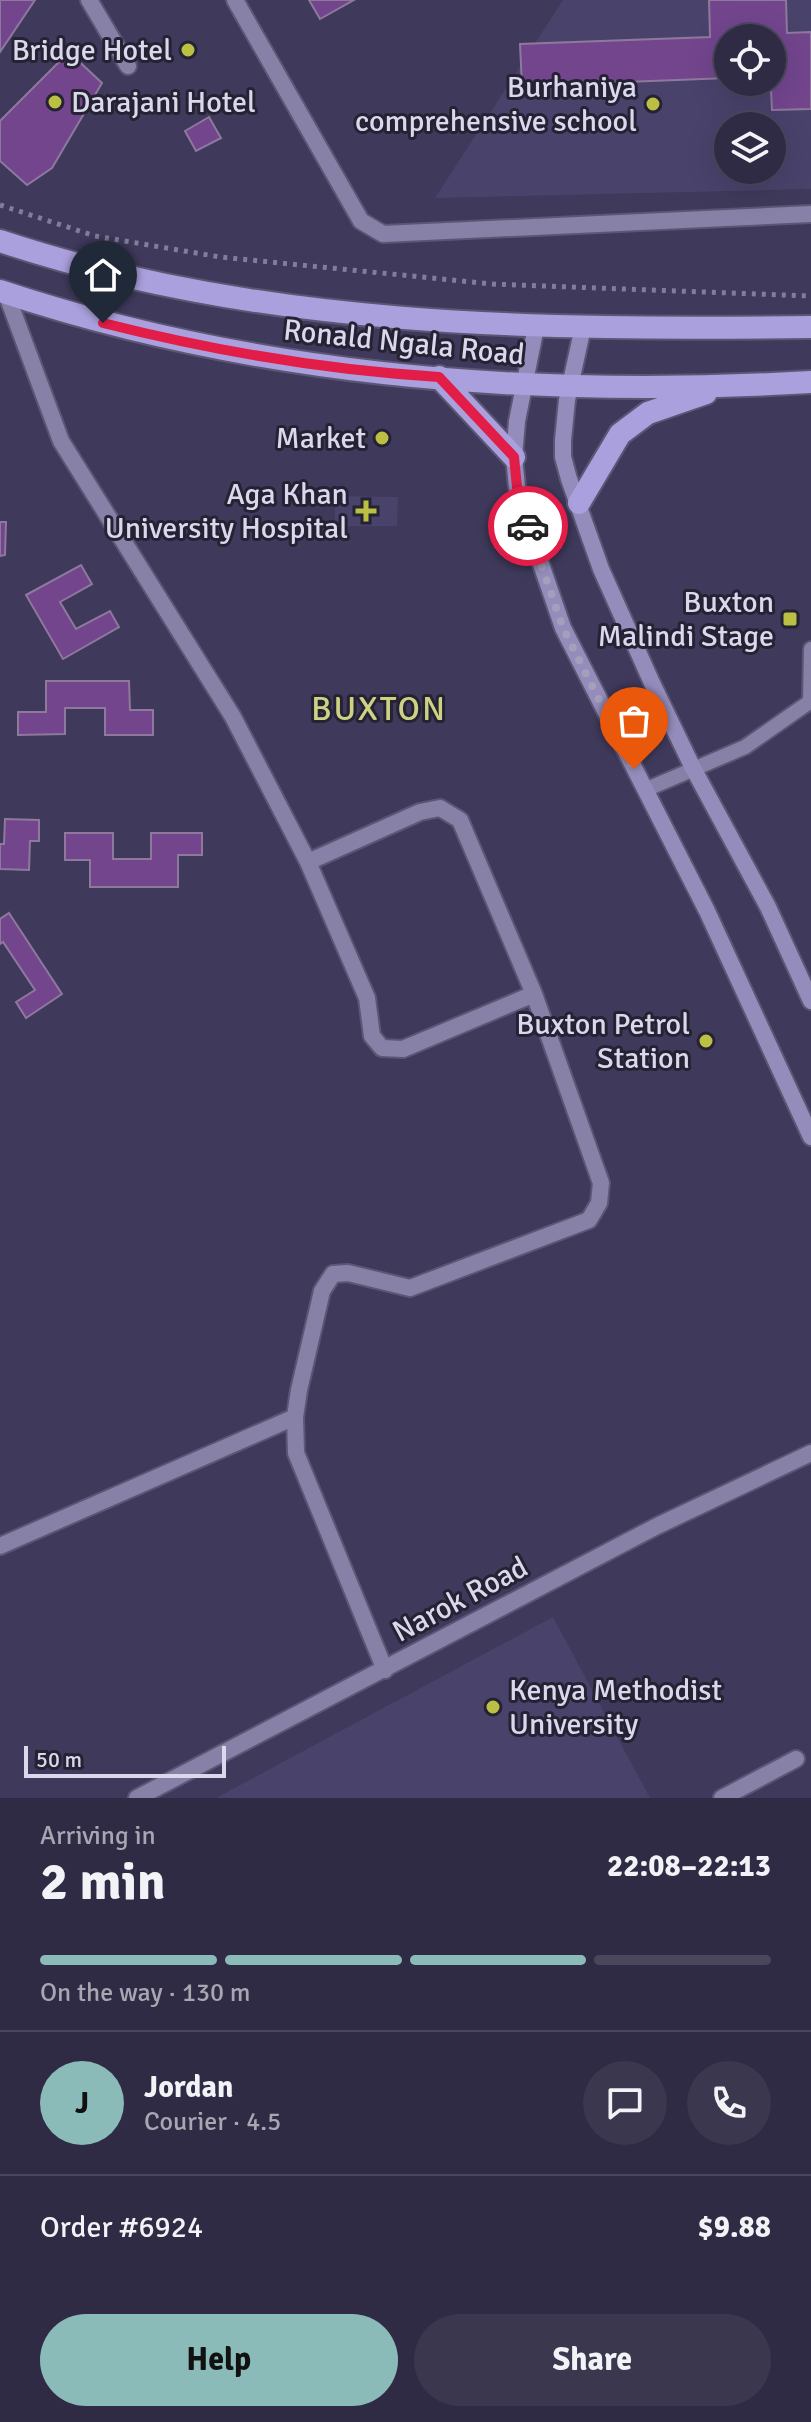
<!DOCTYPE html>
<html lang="en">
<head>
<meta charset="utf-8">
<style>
  :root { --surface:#2f2b44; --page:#3b374f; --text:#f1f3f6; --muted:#a7a7b2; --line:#4a475d; --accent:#8bbbb9 }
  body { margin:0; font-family:Signika,sans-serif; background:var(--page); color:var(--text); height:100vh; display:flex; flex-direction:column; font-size:30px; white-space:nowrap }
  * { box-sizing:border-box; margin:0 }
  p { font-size:26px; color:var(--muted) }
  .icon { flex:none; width:44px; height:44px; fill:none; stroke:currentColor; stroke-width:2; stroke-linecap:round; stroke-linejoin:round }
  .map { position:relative; height:1798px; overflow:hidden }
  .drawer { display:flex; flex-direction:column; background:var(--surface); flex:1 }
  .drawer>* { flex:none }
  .tools { position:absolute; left:714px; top:24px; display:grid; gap:16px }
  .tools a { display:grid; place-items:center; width:72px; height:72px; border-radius:50%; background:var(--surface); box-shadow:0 8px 32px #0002,0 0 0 2px var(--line); font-size:40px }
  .scale { position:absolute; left:24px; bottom:20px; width:202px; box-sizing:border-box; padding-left:8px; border:4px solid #dbd8ee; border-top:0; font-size:22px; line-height:28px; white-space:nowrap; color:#dbd8ee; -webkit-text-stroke:6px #252333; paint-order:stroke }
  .pin { position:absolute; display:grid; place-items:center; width:68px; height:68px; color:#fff; margin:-82px -34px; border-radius:50% 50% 50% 0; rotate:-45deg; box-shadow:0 0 8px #0007 }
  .pin .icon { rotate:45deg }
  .courier { position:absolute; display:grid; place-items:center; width:80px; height:80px; margin:-40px; border:6px solid #e11d48; border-radius:50%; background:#fff; color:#222; box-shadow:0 2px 10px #0007 }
  .headline em { font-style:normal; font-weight:700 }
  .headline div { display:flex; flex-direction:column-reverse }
  .headline { display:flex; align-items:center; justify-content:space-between; height:136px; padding:0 40px }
  h1 { font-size:52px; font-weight:700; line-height:60px }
  .bar { display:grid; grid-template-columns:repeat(4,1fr); gap:12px 8px; align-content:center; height:96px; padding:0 40px }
  .bar i { height:10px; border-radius:6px; background:var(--line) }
  .bar .selected { background:var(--accent) }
  .bar p { grid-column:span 4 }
  .line { display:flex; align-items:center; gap:20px; padding:0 40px; border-top:2px solid var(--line) }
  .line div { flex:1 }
  .round { display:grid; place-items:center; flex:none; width:84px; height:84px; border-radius:42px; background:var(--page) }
  .primary-button { display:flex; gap:16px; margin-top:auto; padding:16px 40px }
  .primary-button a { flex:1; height:92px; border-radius:48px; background:var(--accent); color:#111; font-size:32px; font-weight:700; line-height:92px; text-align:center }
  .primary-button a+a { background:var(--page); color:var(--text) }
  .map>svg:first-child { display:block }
</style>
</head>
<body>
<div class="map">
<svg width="811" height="1798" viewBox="0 0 811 1798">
  <rect width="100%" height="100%" fill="#3f395b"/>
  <!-- built -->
  <path fill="#49426b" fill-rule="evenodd" d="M 563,0 L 811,0 L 811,189 L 435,198 ZM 728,38 L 772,38 L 772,82 L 728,82 ZM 728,126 L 772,126 L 772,170 L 728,170 Z
    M 335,496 L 398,497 L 397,526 L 335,526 Z
    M 553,1617 L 650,1798 L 216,1798 Z"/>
  <!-- building -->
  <path fill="#72458d" stroke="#8e799d" stroke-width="2" d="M 0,0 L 35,0 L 0,52 Z
    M 309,0 L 354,0 L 320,19 Z
    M 709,0 L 786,0 L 787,33 L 811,32 L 811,109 L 772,110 L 771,90 L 735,91 L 734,82 L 772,82 L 772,38 L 728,38 L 728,78 L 522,86 L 520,44 L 710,37 Z
    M 69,52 L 102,83 L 52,168 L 27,185 L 0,161 L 0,121 Z
    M 209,117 L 221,138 L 196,151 L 185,131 Z
    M 0,522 L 6,522 L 5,555 L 0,556 Z
    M 81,565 L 92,584 L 60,602 L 76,629 L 110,611 L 119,627 L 63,659 L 26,595 Z
    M 46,681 L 129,681 L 130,710 L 153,710 L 153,735 L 105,735 L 105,708 L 65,708 L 65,734 L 18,735 L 18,712 L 46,712 Z
    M 5,819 L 39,820 L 39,841 L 30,841 L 29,870 L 0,869 L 0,844 L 4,844 Z
    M 65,833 L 113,833 L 113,859 L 151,859 L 151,833 L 202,833 L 202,855 L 178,855 L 178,887 L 90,887 L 90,860 L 65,860 Z
    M 9,913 L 62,994 L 26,1018 L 16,1002 L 35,990 L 3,942 L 0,944 L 0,919 Z"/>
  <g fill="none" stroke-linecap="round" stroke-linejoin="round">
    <!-- service casing -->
    <g stroke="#5c5674" stroke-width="18">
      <path id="service" d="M 810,702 L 811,649
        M 645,790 L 745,747 L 811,701"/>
    </g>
    <!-- minor casing -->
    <g stroke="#5c5674" stroke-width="20">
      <path id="minor" d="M 89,0 L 128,66
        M 235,0 L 361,221 L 383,234 L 811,214
        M 6,293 L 61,441 L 233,717 L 308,862 L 420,812 L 440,808 L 460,820 L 534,994 L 601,1183 L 599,1203 L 589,1220 L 410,1288 L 348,1273 L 333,1274 L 322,1291 L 299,1390 L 295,1417 L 296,1453 L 385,1670
        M 308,862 L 367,998 L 372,1036 L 382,1048 L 403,1049 L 534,994
        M 0,1546 L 295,1417
        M 722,1798 L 796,1759"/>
    </g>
    <!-- tertiary casing -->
    <g stroke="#5c5674" stroke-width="20">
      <path id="tertiary" d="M 137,1798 L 657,1526 L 811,1453"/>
    </g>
    <!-- secondary casing -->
    <g stroke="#5c5674" stroke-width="20">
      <path id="secondary" d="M 536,327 L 517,421 L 514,457 L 517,487 L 529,529 L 563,628 L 707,911 L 811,1137
        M 583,327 L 567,400 L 563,440 L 563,457 L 569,479 L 601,569 L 652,683 L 693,768 L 768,907 L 811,1001"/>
    </g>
    <!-- trunk casing -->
    <g stroke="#5c5674" stroke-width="26">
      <path id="trunk" d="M 0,241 C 261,328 539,330 811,327
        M 0,291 C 261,378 538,398 811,382
        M 439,377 L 514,457
        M 579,503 L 620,434 L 648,413 L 706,393"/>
    </g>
    <!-- path -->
    <path stroke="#817d9a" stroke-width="5" stroke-dasharray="4 6" stroke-linecap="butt" d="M 0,205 L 95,236 L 220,257 L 492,284 L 811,296"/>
    <!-- service -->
    <use href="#service" stroke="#8781a8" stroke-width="14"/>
    <!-- minor -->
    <use href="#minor" stroke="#8781a8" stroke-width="16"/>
    <!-- tertiary -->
    <use href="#tertiary" stroke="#8781a8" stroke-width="16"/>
    <!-- secondary -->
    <use href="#secondary" stroke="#948dbc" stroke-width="16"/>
    <!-- trunk -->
    <use href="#trunk" stroke="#aaa0dd" stroke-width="22"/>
  </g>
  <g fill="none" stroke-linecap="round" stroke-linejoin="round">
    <!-- done -->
    <path stroke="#a4a0bb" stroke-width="8" stroke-dasharray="0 14.4" d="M 528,526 L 563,628 L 634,769"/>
    <!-- route -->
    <path stroke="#e11d48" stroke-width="10" d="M 103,323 C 214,351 324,370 439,377 L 514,457 L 517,487 L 528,526"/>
  </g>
  <!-- markers -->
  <g fill="#bbc045" stroke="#252333" stroke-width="3">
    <circle cx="188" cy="50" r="8"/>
    <circle cx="55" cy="102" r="8"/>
    <circle cx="653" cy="104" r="8"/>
    <circle cx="382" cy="438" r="8"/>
    <path d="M362 499h8v8h8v8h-8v8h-8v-8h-8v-8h8z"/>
    <rect x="782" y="611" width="16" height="16" rx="4"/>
    <circle cx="706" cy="1041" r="8"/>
    <circle cx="493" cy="1707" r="8"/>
  </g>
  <g text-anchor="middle" stroke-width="6" stroke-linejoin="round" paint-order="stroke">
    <!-- poi labels -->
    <g font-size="30" fill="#dbd8ee" stroke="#252333" text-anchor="end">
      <text x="172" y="60">Bridge Hotel</text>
      <text x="637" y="97">Burhaniya<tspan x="637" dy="34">comprehensive school</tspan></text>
      <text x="71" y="112" text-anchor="start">Darajani Hotel</text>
      <text x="366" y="448">Market</text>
      <text x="348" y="504">Aga Khan<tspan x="348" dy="34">University Hospital</tspan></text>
      <text x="774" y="612">Buxton<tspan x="774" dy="34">Malindi Stage</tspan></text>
      <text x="690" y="1034">Buxton Petrol<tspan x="690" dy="34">Station</tspan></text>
      <text x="509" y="1700" text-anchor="start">Kenya Methodist<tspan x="509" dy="34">University</tspan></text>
    </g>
    <!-- street labels -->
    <g font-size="30" fill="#dbd8ee" stroke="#252333">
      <text transform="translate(404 342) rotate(6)" y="10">Ronald Ngala Road</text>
      <text transform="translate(460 1599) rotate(-28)" y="10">Narok Road</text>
    </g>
    <!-- quarter labels -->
    <g font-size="34" letter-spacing="2" fill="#cdd285" stroke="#252333">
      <text x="379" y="720">BUXTON</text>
    </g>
  </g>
</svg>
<div class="tools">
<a><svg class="icon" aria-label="locate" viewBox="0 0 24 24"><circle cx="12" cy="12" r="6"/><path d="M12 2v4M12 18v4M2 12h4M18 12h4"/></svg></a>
<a><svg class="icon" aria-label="layers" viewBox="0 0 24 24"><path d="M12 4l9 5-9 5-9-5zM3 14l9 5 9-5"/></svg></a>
</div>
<div class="scale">50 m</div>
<div class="pin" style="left:634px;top:769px;background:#ea580c"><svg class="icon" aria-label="bag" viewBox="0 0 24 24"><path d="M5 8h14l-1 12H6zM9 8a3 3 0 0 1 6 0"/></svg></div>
<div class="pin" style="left:103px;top:323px;background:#1f2937"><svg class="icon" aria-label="home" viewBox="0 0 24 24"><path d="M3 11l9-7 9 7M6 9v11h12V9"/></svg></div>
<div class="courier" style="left:528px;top:526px"><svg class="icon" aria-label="car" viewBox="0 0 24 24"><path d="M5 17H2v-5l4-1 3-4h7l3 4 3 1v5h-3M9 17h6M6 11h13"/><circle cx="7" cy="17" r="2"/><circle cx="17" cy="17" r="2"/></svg></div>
</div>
<section class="drawer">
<div class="headline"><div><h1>2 min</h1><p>Arriving in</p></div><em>22:08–22:13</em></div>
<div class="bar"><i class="selected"></i><i class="selected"></i><i class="selected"></i><i></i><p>On the way · 130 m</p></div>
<div class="line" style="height:144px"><b class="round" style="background:var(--accent);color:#111">J</b><div><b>Jordan</b><p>Courier · 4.5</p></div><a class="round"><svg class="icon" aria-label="chat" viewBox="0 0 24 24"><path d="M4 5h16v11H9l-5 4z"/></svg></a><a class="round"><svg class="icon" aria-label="phone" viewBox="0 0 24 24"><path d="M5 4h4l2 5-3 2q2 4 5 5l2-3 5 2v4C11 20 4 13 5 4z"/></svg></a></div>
<div class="line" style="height:104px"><div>Order #6924</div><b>$9.88</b></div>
<div class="primary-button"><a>Help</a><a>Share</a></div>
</section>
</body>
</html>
